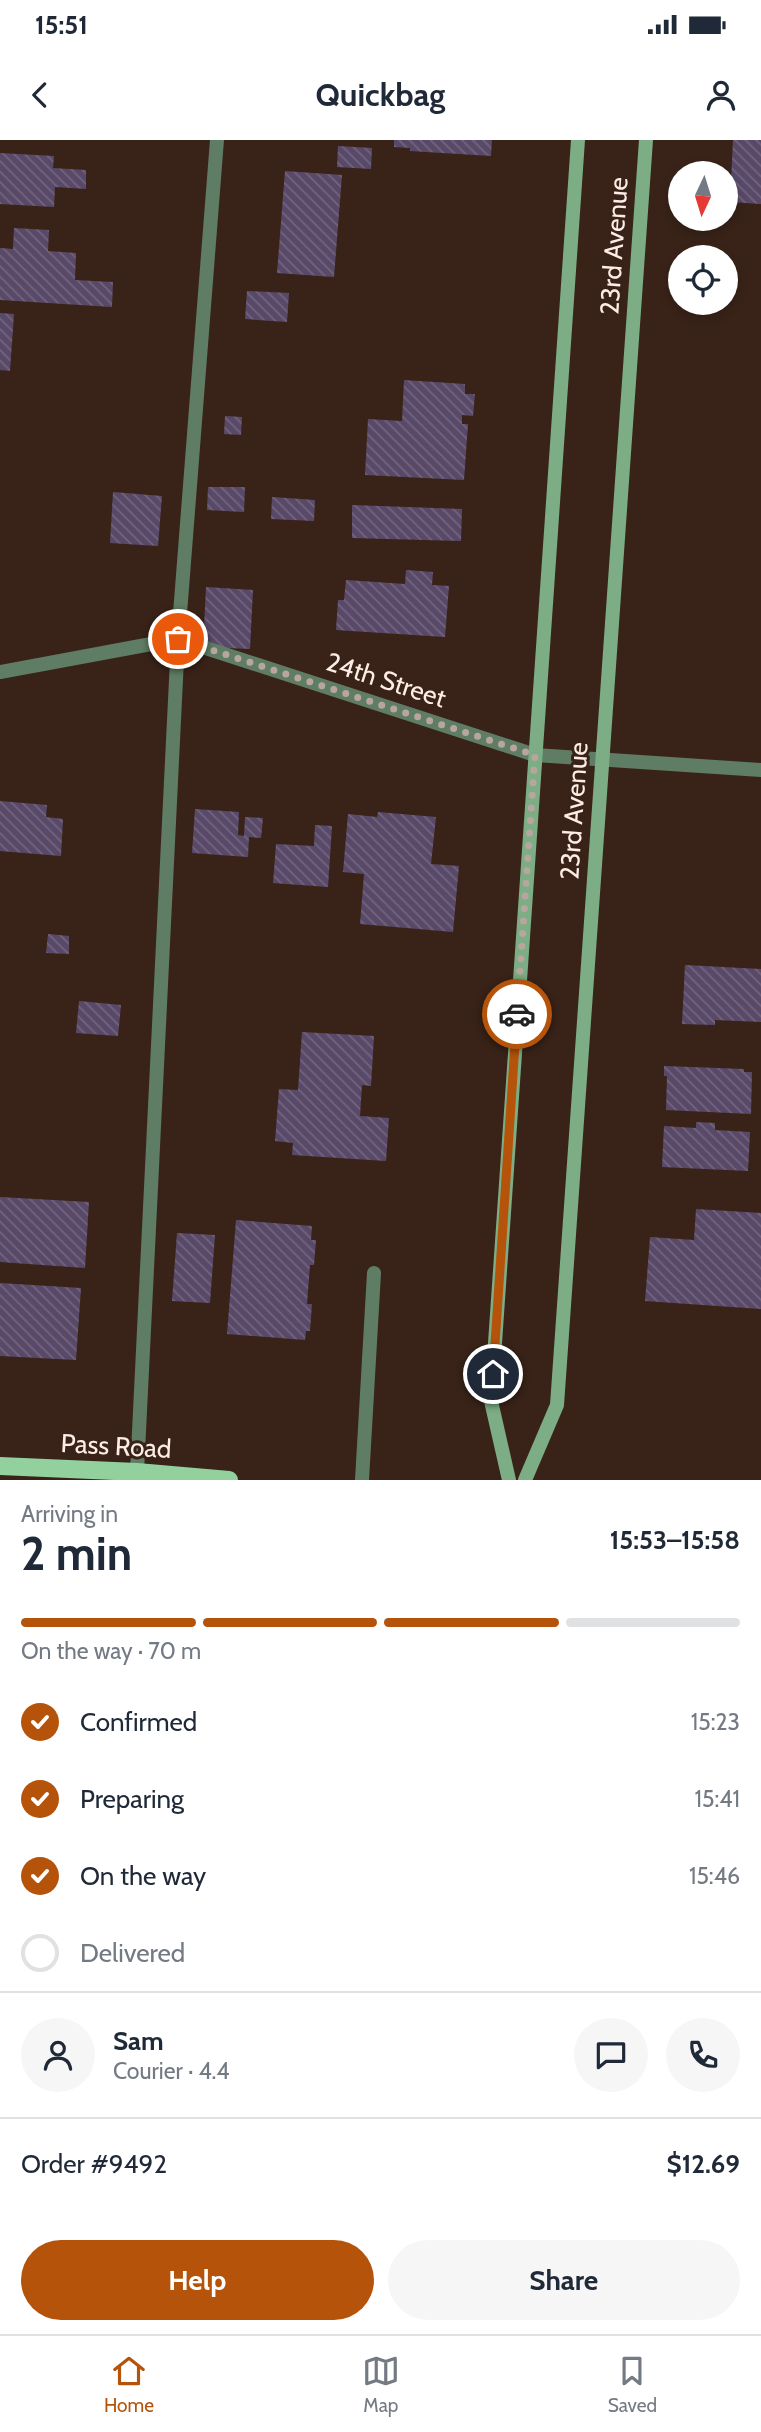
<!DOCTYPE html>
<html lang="en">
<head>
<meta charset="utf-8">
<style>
  :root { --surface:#fff; --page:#f6f6f7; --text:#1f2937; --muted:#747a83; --line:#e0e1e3; --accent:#b45309 }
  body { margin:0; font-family:Cabin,sans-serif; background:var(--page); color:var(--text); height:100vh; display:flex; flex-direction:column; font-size:26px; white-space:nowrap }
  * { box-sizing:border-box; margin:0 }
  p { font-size:23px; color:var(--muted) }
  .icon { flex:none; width:38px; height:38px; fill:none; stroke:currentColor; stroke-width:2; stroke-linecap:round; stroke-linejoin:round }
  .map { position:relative; height:1340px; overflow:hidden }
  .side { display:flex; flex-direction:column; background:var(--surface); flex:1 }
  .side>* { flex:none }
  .needle { width:46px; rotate:184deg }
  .buttons { position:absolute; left:668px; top:21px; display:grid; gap:14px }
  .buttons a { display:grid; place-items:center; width:70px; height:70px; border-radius:50%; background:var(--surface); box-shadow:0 4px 10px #0003; font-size:35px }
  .pin { position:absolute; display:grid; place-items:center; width:60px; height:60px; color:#fff; margin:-30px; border:4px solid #fff; border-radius:50%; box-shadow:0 2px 7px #0007 }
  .courier { position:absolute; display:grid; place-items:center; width:70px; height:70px; margin:-35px; border:5px solid #b45309; border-radius:50%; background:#fff; color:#222; box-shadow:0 2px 9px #0007 }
  .head em { font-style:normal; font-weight:700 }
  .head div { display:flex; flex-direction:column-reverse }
  .head { display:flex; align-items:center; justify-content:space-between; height:119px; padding:0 21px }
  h1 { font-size:46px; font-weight:700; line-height:52px }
  .bar { display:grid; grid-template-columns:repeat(4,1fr); gap:10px 7px; align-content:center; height:84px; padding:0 21px }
  .bar i { height:9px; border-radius:5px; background:var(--line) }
  .bar .selected { background:var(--accent) }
  .bar p { grid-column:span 4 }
  .line { display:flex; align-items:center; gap:18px; padding:0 21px; border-top:2px solid var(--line) }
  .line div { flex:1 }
  .round { display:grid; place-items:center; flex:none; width:74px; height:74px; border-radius:37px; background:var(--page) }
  ol { padding:0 21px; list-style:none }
  li { display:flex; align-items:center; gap:21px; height:77px }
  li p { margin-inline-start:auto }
  li .icon { padding:7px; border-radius:50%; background:var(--accent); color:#fff; stroke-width:4 }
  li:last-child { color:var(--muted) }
  li i { width:38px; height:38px; border:4px solid var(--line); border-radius:50% }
  .action { display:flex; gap:14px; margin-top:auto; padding:14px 21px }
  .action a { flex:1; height:80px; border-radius:42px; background:var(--accent); color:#fff; font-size:28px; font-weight:700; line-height:80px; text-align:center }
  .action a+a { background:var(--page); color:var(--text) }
  .status { display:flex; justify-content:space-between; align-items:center; height:49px; padding:0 35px; background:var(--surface); direction:ltr }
  .status svg { height:19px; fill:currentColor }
  header { display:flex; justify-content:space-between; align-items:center; height:91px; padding:0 21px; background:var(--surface); font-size:32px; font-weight:700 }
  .tab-bar { display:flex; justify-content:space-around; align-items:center; height:98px; border-top:2px solid var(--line); background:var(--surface); font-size:19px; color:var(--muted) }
  .tab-bar a { display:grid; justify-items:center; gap:4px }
  .tab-bar .selected { color:var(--accent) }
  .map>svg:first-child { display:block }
</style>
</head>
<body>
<div class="status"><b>15:51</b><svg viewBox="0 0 49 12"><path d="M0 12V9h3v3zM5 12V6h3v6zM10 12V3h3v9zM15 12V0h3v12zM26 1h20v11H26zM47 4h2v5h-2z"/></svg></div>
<header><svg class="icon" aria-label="back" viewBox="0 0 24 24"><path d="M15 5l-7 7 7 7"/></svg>Quickbag<svg class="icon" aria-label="person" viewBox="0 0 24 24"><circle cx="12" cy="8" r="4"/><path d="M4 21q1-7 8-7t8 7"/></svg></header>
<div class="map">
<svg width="761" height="1340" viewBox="0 0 761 1340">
  <defs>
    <pattern id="building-back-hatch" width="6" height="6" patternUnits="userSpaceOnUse" patternTransform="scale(1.75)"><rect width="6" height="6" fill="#594969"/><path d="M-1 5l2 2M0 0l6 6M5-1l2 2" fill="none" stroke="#72647e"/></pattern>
  </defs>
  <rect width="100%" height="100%" fill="#392318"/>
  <!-- building -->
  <path fill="url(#building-back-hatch)" d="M 394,0 L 492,0 L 491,16 L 410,11 L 410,8 L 394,7 Z
    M 733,0 L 761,0 L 761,64 L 730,62 Z
    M 338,6 L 372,8 L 371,29 L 337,27 Z
    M 0,13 L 54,16 L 53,28 L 86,30 L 86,49 L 55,47 L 54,67 L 0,64 Z
    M 285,31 L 342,35 L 334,137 L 277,133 Z
    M 14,88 L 49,90 L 48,111 L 76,113 L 75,140 L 113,142 L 112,167 L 0,160 L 0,108 L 13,109 Z
    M 247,151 L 289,153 L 287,182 L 245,179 Z
    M 0,173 L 14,174 L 10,231 L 0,230 Z
    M 404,240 L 465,244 L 465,254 L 475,254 L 473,276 L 462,275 L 462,284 L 468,284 L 464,340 L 365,335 L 368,279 L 402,281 Z
    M 225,276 L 242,277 L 241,295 L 224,294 Z
    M 208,347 L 245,347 L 244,372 L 207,370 Z
    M 113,352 L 162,356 L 158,406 L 110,403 Z
    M 272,357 L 315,360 L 314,381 L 271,379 Z
    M 352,365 L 462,369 L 461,401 L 352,398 Z
    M 406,430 L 433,432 L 432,445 L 449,446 L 445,497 L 336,490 L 338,460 L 344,460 L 346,440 L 405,444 Z
    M 206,447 L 253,450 L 250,509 L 203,507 Z
    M 0,661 L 47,665 L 46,677 L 63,679 L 61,716 L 0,711 Z
    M 195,669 L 239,672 L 238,695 L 244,696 L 245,677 L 263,678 L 261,698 L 249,697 L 248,717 L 192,713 Z
    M 378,672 L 436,677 L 431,724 L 459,726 L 453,792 L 360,784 L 364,734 L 343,732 L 348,674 L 377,677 Z
    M 315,685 L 332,686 L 328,747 L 273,743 L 276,704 L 314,706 Z
    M 48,794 L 69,796 L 69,814 L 46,813 Z
    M 685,825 L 761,829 L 761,882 L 715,880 L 715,885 L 682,884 Z
    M 79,861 L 121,865 L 118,896 L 76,893 Z
    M 302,892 L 374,896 L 371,946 L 362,945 L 360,976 L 389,978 L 386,1021 L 292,1015 L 293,1003 L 275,1001 L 279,949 L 298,950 Z
    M 664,926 L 744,929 L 744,932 L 752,932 L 751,974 L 666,970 L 667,936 L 664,936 Z
    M 696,982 L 715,983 L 715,990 L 750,992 L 748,1031 L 662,1027 L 664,986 L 696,988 Z
    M 0,1057 L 89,1062 L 85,1128 L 0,1122 Z
    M 696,1069 L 761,1073 L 761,1169 L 645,1161 L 650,1097 L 694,1100 Z
    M 236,1080 L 312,1086 L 311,1100 L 316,1100 L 314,1125 L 310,1125 L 307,1164 L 312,1164 L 310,1191 L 306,1191 L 305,1200 L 227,1194 Z
    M 177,1093 L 215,1095 L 210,1163 L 172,1161 Z
    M 0,1143 L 81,1148 L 76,1220 L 0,1216 Z"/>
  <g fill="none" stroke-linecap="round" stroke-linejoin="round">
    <!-- lane -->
    <path stroke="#5f7d64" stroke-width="14" d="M 137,1332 L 178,499 L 217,0
      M 362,1340 L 374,1133"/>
    <!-- street -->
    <path stroke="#5f7d64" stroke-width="14" d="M 0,532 L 178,499 L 535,615 L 761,630"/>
    <!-- secondary -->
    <path stroke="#7cad84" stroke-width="14" d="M 509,1340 L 491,1261 L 578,0
      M 525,1340 L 557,1265 L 646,0"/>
    <!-- primary -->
    <path stroke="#92d19d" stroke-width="18" d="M 0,1326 L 137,1332 L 229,1340"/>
  </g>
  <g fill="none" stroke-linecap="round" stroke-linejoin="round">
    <!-- done -->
    <path stroke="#b8a69e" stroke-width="7" stroke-dasharray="0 12.6" d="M 178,499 L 535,615 L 517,874"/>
    <!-- route -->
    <path stroke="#b45309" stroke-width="9" d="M 493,1234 L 517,874"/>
  </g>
  <g text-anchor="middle" stroke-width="6" stroke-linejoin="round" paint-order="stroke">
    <!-- street labels -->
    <g font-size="26" fill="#fdede6" stroke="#392318">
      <text transform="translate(614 106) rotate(-86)" y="9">23rd Avenue</text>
      <text transform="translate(386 540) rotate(18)" y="9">24th Street</text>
      <text transform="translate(574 671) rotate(-86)" y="9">23rd Avenue</text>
      <text transform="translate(116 1306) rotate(3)" y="9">Pass Road</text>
    </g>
  </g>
</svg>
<div class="buttons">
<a><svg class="needle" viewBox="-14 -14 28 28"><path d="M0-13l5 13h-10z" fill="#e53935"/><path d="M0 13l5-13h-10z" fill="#747a83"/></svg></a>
<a><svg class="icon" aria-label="locate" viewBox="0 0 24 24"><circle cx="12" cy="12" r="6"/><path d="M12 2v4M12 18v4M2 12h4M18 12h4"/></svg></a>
</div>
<div class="pin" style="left:178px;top:499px;background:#ea580c"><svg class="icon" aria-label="bag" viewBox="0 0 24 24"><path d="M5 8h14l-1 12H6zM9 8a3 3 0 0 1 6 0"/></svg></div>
<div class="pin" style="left:493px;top:1234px;background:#1f2937"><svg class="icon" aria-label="home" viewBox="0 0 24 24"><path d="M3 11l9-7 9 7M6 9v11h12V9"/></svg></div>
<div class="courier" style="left:517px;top:874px"><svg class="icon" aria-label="car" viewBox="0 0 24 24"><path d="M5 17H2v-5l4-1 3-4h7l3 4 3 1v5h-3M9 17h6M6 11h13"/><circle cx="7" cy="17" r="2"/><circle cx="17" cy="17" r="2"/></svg></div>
</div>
<section class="side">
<div class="head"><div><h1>2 min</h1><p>Arriving in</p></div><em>15:53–15:58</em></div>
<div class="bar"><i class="selected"></i><i class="selected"></i><i class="selected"></i><i></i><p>On the way · 70 m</p></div>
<ol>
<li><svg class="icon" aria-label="check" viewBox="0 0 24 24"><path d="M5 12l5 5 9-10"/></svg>Confirmed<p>15:23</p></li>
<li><svg class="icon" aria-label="check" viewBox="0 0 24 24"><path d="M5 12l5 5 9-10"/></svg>Preparing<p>15:41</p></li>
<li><svg class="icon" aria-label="check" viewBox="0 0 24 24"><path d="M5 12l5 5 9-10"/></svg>On the way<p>15:46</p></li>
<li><i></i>Delivered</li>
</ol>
<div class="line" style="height:126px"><a class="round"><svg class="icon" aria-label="person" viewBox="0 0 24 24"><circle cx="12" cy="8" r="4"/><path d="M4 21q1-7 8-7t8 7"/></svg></a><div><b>Sam</b><p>Courier · 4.4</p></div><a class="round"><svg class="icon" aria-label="chat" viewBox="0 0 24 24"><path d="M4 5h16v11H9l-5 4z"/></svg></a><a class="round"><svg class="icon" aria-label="phone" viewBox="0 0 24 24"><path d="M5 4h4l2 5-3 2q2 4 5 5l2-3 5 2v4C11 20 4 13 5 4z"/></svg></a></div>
<div class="line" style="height:91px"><div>Order #9492</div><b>$12.69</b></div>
<div class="action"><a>Help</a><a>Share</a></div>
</section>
<nav class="tab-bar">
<a class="selected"><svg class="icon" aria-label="home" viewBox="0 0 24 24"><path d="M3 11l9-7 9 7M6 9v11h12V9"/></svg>Home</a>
<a><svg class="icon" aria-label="map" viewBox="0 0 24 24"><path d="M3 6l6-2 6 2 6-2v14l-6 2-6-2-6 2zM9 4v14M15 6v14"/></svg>Map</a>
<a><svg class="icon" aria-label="saved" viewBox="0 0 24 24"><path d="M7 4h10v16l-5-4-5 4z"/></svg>Saved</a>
</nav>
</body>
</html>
